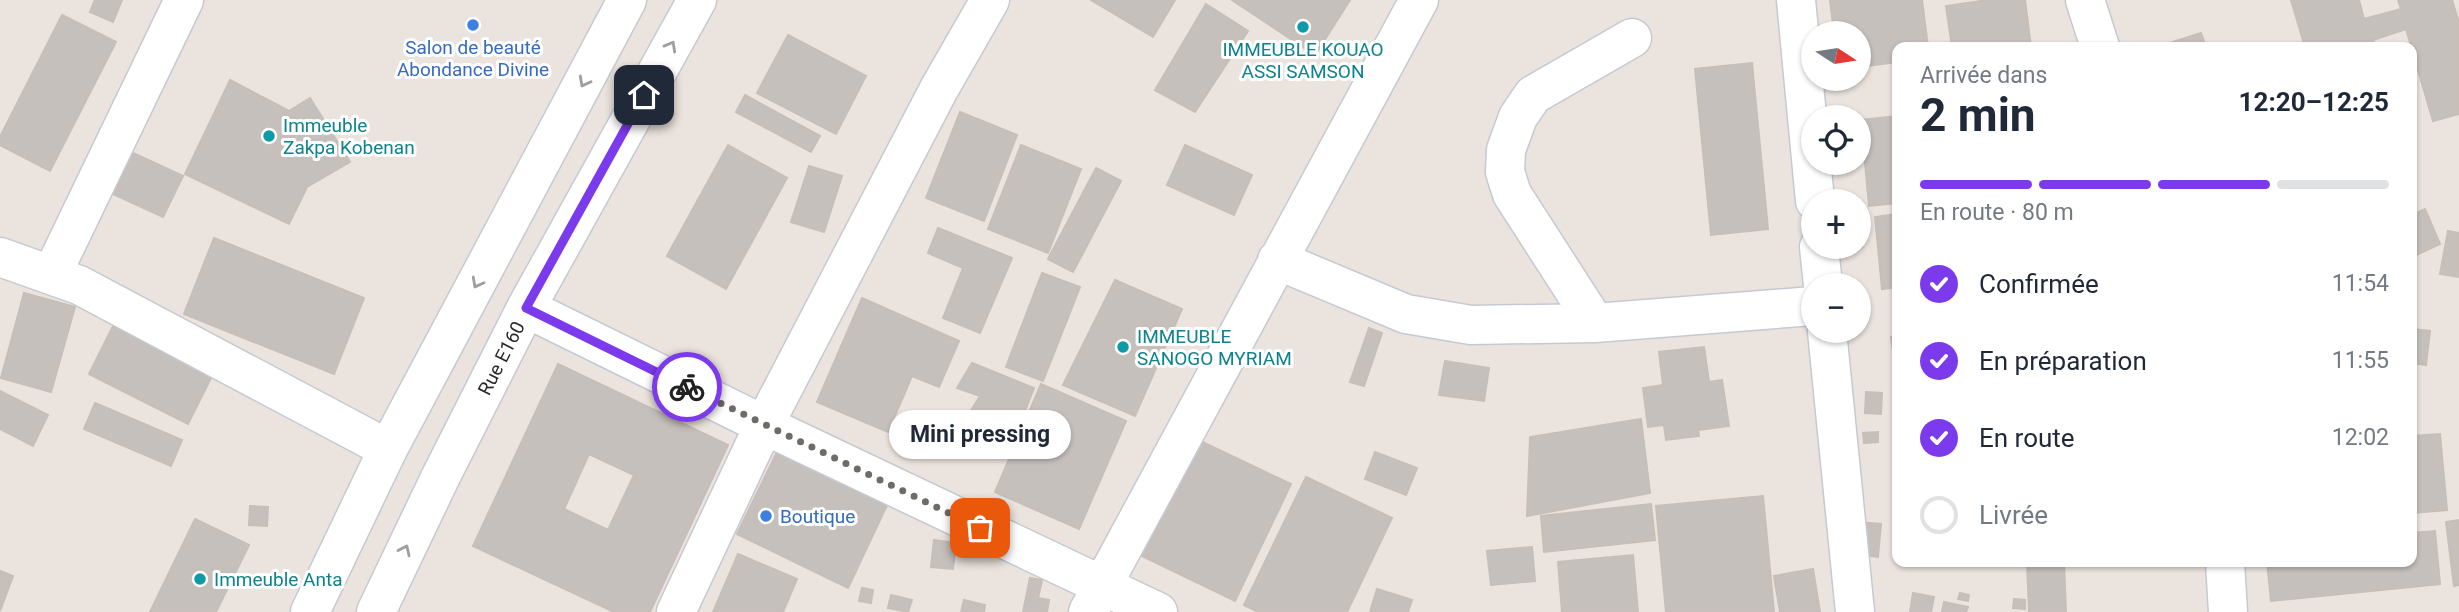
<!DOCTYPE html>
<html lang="fr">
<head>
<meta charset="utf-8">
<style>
  :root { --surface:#fff; --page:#f2f2f3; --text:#1f2937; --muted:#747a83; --line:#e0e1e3; --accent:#7c3aed }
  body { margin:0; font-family:Roboto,sans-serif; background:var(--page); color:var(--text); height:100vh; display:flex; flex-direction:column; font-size:26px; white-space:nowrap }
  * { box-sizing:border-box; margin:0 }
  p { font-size:23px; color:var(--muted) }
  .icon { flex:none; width:38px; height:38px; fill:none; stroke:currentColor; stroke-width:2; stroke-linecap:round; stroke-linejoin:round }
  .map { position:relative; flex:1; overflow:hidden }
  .panel { position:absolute; left:1892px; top:42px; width:525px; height:525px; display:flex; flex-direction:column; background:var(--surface); border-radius:14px; box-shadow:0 2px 5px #0004 }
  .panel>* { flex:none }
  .needle { width:46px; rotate:102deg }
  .tools { position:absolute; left:1801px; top:21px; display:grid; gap:14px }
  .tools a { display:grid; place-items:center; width:70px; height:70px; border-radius:50%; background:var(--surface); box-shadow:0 2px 5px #0004; font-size:35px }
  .pin { position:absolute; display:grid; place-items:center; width:60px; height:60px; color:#fff; margin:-30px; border-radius:14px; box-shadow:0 4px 10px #0006 }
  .courier { position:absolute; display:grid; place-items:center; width:70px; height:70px; margin:-35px; border:5px solid #7c3aed; border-radius:50%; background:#fff; color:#222; box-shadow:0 2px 9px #0007 }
  .bubble { position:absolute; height:49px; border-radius:24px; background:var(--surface); box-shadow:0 2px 5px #0004; font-size:23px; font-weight:700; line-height:49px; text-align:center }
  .overview em { font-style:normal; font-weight:700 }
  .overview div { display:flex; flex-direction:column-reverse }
  .overview { display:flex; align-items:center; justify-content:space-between; height:119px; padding:0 28px }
  h1 { font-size:46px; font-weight:700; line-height:52px }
  .bar { display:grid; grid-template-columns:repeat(4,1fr); gap:10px 7px; align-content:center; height:84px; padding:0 28px }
  .bar i { height:9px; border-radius:5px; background:var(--line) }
  .bar .on { background:var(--accent) }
  .bar p { grid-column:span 4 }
  ol { padding:0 28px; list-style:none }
  li { display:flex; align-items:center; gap:21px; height:77px }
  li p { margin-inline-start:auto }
  li .icon { padding:7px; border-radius:50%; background:var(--accent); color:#fff; stroke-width:4 }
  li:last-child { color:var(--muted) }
  li i { width:38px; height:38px; border:4px solid var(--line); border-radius:50% }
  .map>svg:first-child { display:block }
</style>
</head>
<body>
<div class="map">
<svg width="2459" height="612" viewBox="0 0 2459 612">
  <rect width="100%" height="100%" fill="#ebe3dd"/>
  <!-- building -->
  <path fill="#c6c0bd" stroke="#c6beb7" stroke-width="2" fill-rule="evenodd" d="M 95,0 L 122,0 L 113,22 L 90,12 Z
    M 1091,0 L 1175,0 L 1153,37 Z
    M 1232,0 L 1350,0 L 1315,55 Z
    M 1830,0 L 1922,0 L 1928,47 L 1897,47 L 1897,62 L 1858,67 L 1858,33 L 1834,33 Z
    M 1988,0 L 2025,0 L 2031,47 L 1952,47 L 1946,6 Z
    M 2291,0 L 2359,0 L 2364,19 L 2401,9 L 2398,0 L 2452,0 L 2459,23 L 2459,114 L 2433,121 L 2406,29 L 2373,40 L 2375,47 L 2305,47 Z
    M 1206,4 L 1248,31 L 1195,112 L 1155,90 Z
    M 62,15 L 116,42 L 50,171 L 0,145 L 0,137 Z
    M 2201,33 L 2206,47 L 2157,47 Z
    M 788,35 L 866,76 L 836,134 L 757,93 Z
    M 1752,63 L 1768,229 L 1711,235 L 1695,69 Z
    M 230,80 L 289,111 L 310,98 L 350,162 L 307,187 L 289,224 L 185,174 Z
    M 745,95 L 820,136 L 811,152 L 736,112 Z
    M 960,112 L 1017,135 L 984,221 L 926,198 Z
    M 1897,116 L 1897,203 L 1869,206 L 1861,120 Z
    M 728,145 L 787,178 L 726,289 L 667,256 Z
    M 1021,145 L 1081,169 L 1048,253 L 988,229 Z
    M 1185,145 L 1252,175 L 1234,215 L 1167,185 Z
    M 133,153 L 183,176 L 163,217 L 113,194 Z
    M 809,166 L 842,176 L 824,232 L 791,222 Z
    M 1096,168 L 1121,181 L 1073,272 L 1048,259 Z
    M 2425,209 L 2440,244 L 2412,257 L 2412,215 Z
    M 1897,214 L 1897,287 L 1882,289 L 1875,217 Z
    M 1858,225 L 1862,247 L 1852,249 L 1852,247 L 1858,247 Z
    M 938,228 L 1012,258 L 980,333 L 943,318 L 963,268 L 928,253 Z
    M 2448,231 L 2459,233 L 2459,277 L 2440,274 Z
    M 214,238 L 364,298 L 334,374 L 184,314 Z
    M 1042,273 L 1080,287 L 1043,381 L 1006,367 Z
    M 1115,280 L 1182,309 L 1135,416 L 1063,385 Z
    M 24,293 L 75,307 L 51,392 L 1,378 Z
    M 862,298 L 959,341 L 939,387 L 912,376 L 888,432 L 817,402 Z
    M 113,326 L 212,376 L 188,424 L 89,374 Z
    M 1369,328 L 1382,333 L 1364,386 L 1350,382 Z
    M 2412,329 L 2430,331 L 2426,365 L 2412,363 Z
    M 1897,336 L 1897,379 L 1891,337 Z
    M 1704,347 L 1709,382 L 1722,380 L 1729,426 L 1698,430 L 1699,436 L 1666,440 L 1664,425 L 1648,427 L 1643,388 L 1663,385 L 1659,352 Z
    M 1445,361 L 1489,368 L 1484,401 L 1439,395 Z
    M 972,363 L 1034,388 L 1019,426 L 1013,425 L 998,446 L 960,428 L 980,396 L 957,388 Z
    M 558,364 L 728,445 L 650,612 L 614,612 L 473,546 ZM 589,454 L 634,475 L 608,530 L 564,509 Z
    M 1041,384 L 1126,421 L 1079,529 L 995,492 Z
    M 0,391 L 48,415 L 33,446 L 0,429 Z
    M 1866,392 L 1882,393 L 1881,414 L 1865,413 Z
    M 95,403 L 182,440 L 171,466 L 84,429 Z
    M 1641,419 L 1650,493 L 1527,516 L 1530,437 Z
    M 1878,432 L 1878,442 L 1864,443 L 1863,433 Z
    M 2440,434 L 2447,510 L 2412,513 L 2412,436 Z
    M 1196,439 L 1291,484 L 1235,601 L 1140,555 Z
    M 778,450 L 888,503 L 848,588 L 737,534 Z
    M 1375,452 L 1417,468 L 1406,495 L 1365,479 Z
    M 1306,477 L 1392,518 L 1347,612 L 1258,612 L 1244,605 Z
    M 1763,496 L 1774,612 L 1666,612 L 1656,506 Z
    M 1651,504 L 1655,540 L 1544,552 L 1541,516 Z
    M 250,506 L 268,507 L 267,526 L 249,525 Z
    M 195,519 L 249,545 L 216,612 L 150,612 Z
    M 2459,520 L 2459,585 L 2454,586 L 2446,522 Z
    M 1857,522 L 1881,524 L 1878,557 L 1853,554 Z
    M 2435,531 L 2440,584 L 2271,601 L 2267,562 L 2412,562 L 2412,533 Z
    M 934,540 L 956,543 L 953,569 L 931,567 Z
    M 1532,547 L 1535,581 L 1491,585 L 1487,551 Z
    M 738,554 L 797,579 L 783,612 L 713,612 Z
    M 1633,555 L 1638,612 L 1562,612 L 1558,562 Z
    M 2027,562 L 2064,562 L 2066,612 L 2029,612 Z
    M 1813,569 L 1820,612 L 1780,612 L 1774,576 Z
    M 0,571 L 13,576 L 0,611 Z
    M 1030,578 L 1042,580 L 1038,598 L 1049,600 L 1047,612 L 1023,612 Z
    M 862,588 L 873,590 L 871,603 L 859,601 Z
    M 1377,589 L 1412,600 L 1408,612 L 1370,612 Z
    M 1913,593 L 1934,597 L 1931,612 L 1910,612 Z
    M 1960,593 L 1969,595 L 1968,601 L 1958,599 Z
    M 891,595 L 912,600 L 908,612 L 888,608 Z
    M 2014,599 L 2025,600 L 2025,609 L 2013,608 Z
    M 964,600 L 985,605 L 984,612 L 961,612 Z
    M 1944,602 L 1968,607 L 1966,612 L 1942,612 Z"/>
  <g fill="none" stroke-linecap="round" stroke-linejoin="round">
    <!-- minor casing -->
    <g stroke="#c5cad2" stroke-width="41">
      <path id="minor" d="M 1796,0 L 1815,201
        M 2085,0 L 2100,47
        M 1819,247 L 1823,285
        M 0,257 L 79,285 L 388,449
        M 1277,260 L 1406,314 L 1471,325 L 1595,323 L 1813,306
        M 52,274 L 184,0
        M 526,308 L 764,425 L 1158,612
        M 1595,323 L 1512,194 L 1505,172 L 1506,150 L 1518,117 L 1533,95 L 1632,38
        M 1827,331 L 1855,612
        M 2225,562 L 2228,612
        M 310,612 L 388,449 L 627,0
        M 376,612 L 441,476 L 526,308 L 697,0
        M 676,612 L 764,425 L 939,89 L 990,0
        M 1088,612 L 1419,0"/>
    </g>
    <!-- minor -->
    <use href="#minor" stroke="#fff" stroke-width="38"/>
  </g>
  <!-- one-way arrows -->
  <defs><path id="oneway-chevron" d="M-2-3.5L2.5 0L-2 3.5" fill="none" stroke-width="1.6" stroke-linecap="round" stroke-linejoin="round" transform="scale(1.75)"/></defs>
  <g stroke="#9f9f9f">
    <use href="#oneway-chevron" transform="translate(671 46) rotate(-61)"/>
    <use href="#oneway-chevron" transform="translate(584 82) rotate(118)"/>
    <use href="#oneway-chevron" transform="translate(477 283) rotate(118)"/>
    <use href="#oneway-chevron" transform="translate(405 550) rotate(-65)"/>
  </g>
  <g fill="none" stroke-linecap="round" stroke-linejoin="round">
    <!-- done -->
    <path stroke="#6e6b69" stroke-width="7" stroke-dasharray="0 12.6" d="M 687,387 L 980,528"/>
    <!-- route -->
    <path stroke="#7c3aed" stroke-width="9" d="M 644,95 L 526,308 L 687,387"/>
  </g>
  <!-- markers -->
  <g fill="#3f7fe0" stroke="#fff" stroke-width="2.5">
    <circle cx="473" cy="25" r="7"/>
    <circle cx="766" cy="516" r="7"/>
  </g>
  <g fill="#0f9aa8" stroke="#fff" stroke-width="2.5">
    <circle cx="1303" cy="27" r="7"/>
    <circle cx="269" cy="136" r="7"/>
    <circle cx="1123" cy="347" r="7"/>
    <circle cx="200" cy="579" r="7"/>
  </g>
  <g text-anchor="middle" stroke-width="6" stroke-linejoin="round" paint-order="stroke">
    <!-- shop labels -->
    <g font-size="19" fill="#366cbe" stroke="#fff">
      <text x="473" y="54">Salon de beauté<tspan x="473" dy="22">Abondance Divine</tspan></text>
      <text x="780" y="523" text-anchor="start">Boutique</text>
    </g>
    <!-- culture labels -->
    <g font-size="19" fill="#0d838f" stroke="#fff" text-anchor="start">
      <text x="1303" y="56" text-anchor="middle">IMMEUBLE KOUAO<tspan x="1303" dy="22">ASSI SAMSON</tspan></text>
      <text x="283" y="132">Immeuble<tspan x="283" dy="22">Zakpa Kobenan</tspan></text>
      <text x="1137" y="343">IMMEUBLE<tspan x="1137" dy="22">SANOGO MYRIAM</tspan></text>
      <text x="214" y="586">Immeuble Anta</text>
    </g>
    <!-- street labels -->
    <g font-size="19" fill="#2a2a2a" stroke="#fff">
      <text transform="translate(501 358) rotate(-63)" y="7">Rue E160</text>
    </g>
  </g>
</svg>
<div class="tools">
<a><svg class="needle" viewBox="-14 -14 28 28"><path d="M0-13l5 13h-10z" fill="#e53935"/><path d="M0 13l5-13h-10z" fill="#747a83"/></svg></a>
<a><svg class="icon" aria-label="locate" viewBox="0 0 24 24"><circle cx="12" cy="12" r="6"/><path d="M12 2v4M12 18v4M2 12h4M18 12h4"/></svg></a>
<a>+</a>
<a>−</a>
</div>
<div class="pin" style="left:980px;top:528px;background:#ea580c"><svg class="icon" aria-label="bag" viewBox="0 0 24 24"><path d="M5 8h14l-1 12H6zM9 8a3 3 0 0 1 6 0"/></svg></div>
<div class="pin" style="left:644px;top:95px;background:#1f2937"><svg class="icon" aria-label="home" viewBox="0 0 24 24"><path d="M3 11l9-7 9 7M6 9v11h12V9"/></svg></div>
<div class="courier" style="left:687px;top:387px"><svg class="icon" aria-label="bike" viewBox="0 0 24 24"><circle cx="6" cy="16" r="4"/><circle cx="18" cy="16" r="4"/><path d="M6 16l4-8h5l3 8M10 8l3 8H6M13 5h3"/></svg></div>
<div class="bubble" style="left:889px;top:410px;width:182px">Mini pressing</div>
<section class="panel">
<div class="overview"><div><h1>2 min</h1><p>Arrivée dans</p></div><em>12:20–12:25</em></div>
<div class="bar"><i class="on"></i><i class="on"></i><i class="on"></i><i></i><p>En route · 80 m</p></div>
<ol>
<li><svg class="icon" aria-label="check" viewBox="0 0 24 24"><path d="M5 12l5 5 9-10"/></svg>Confirmée<p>11:54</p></li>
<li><svg class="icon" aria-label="check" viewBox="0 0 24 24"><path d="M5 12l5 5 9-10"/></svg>En préparation<p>11:55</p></li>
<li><svg class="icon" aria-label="check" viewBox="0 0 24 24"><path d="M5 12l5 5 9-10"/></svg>En route<p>12:02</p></li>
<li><i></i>Livrée</li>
</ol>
</section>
</div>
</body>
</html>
